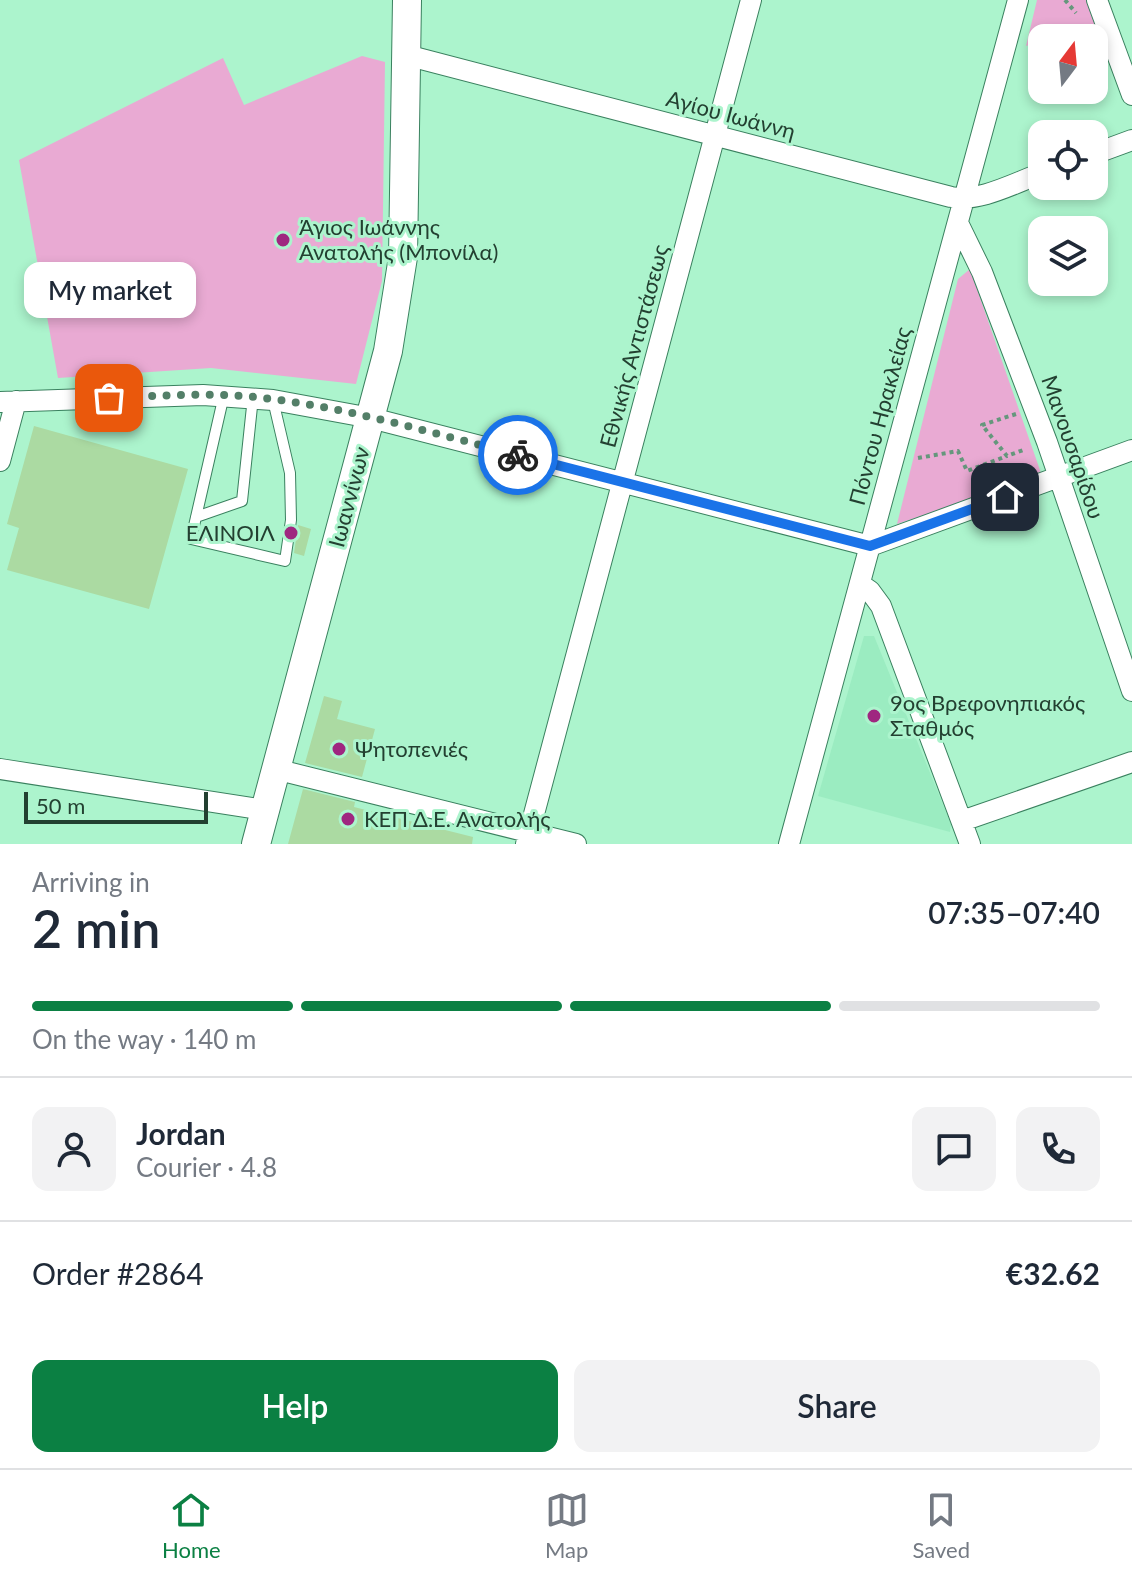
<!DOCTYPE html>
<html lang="en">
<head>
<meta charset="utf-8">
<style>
  :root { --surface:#fff; --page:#f2f2f3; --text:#1f2937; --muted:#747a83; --line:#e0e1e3; --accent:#0b8043 }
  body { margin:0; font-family:Lato,sans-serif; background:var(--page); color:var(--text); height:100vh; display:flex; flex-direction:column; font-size:30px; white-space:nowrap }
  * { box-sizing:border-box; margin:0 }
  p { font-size:26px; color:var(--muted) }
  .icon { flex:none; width:44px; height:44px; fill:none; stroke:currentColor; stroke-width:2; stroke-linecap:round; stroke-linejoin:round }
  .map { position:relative; height:844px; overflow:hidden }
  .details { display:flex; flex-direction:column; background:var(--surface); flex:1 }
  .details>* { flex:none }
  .needle { width:52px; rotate:16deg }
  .tools { position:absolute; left:1028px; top:24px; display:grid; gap:16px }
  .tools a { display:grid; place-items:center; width:80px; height:80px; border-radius:16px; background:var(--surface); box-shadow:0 4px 12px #0003; font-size:40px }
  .scale { position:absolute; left:24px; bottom:20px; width:184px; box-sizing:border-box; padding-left:8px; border:4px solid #234031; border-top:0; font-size:22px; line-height:28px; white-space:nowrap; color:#234031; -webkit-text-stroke:6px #acf4cd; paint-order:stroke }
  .pin { position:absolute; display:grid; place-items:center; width:68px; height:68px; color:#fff; margin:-34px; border-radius:16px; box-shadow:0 4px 12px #0006 }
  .courier { position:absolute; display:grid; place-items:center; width:80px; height:80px; margin:-40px; border:6px solid #1a73e8; border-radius:50%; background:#fff; color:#222; box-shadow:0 2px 10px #0007 }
  .bubble { position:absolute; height:56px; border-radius:16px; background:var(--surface); box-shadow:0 4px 12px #0003; font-size:26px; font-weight:600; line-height:56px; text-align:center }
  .overview em { font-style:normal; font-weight:600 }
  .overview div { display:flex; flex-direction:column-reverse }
  .overview { display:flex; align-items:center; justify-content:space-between; height:136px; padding:0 32px }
  h1 { font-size:52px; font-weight:600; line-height:60px }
  .bar { display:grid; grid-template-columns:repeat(4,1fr); gap:12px 8px; align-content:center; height:96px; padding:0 32px }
  .bar i { height:10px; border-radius:6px; background:var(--line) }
  .bar .current { background:var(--accent) }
  .bar p { grid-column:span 4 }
  .line { display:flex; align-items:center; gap:20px; padding:0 32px; border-top:2px solid var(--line) }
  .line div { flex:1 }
  .round { display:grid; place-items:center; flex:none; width:84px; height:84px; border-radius:16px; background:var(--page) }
  .primary-button { display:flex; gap:16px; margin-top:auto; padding:16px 32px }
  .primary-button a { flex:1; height:92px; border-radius:16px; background:var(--accent); color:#fff; font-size:32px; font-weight:600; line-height:92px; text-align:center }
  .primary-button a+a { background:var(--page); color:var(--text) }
  .tabs { display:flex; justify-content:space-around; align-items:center; height:112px; border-top:2px solid var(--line); background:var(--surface); font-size:22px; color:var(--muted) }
  .tabs a { display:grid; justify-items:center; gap:4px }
  .tabs .current { color:var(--accent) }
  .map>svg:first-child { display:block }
</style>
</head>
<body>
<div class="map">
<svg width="1132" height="844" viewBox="0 0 1132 844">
  <rect width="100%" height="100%" fill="#acf4cd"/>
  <!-- built -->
  <path fill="#9becc1" d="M 864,636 L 874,636 L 951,824 L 950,832 L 818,796 Z"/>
  <!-- green -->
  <path fill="#e9aad3" d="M 1037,0 L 1091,0 L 1099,23 L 1051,38 L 1042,38 L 1042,41 L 1026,46 Z
    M 362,56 L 385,62 L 382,281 L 356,384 L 211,368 L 58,378 L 19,160 L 223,58 L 244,105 Z
    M 970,269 L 1042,476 L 897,524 L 958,279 Z"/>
  <!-- building -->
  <path fill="#abdaa2" d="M 34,426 L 188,469 L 149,609 L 7,570 L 19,528 L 7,524 Z
    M 298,525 L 311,529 L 304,556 L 294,553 Z
    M 324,696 L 342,701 L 337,719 L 375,729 L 362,777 L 305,763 Z
    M 303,789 L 355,802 L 354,807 L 473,837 L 472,844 L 288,844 Z"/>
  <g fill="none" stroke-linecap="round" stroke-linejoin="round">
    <!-- lane casing -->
    <g stroke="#3a815f" stroke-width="12">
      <path id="lane" d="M 224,395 L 191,539 L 285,561 L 291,520 L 290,473 L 273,400
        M 196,517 L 242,501 L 253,397"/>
    </g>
    <!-- street casing -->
    <g stroke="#3a815f" stroke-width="22">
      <path id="street" d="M 1097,0 L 1132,95
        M 406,55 L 951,197 C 981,202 1014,183 1042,173
        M 1094,154 L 1132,140
        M 958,223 L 982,272 L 1047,442 L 1132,691
        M 0,402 L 203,395 L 273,400 L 371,418 L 870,546 L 1132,450
        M 0,461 L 16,401
        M 860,584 L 870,591 L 881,606 L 970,844
        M 0,769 L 265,810
        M 275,769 L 576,844
        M 962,821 L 1132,762
        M 526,844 L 751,0
        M 789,844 L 1018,0"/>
    </g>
    <!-- secondary casing -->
    <g stroke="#3a815f" stroke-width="30">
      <path id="secondary" d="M 256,844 L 388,351 L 403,257 L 407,0"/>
    </g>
    <!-- path -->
    <path stroke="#65977c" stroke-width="4" stroke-dasharray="4 4" stroke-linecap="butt" d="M 1065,0 L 1076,13
      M 1016,414 L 982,425 L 1007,456 L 1026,449
      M 918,458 L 958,451 L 967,471 L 1007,456"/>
    <!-- lane -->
    <use href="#lane" stroke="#fff" stroke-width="10"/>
    <!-- street -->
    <use href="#street" stroke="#fff" stroke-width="20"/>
    <!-- secondary -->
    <use href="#secondary" stroke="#fff" stroke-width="28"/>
  </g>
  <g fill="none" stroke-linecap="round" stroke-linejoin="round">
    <!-- done -->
    <path stroke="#537f68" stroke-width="8" stroke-dasharray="0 14.4" d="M 109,398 C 154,396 199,393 244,396 C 337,404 428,432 518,455"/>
    <!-- route -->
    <path stroke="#1a73e8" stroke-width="10" d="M 518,455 L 870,546 L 1005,497"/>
  </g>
  <!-- markers -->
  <g fill="#9f2780" stroke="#acf4cd" stroke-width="3">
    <circle cx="283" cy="240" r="8"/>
    <circle cx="291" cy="533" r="8"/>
    <circle cx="874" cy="716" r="8"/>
    <circle cx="339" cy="749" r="8"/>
    <circle cx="348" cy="819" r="8"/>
  </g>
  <g text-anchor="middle" stroke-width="6" stroke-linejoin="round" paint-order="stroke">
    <!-- street labels -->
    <g font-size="22" fill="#234031" stroke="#acf4cd">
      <text transform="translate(731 115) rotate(15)" y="8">Αγίου Ιωάννη</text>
      <text transform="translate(634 346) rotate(-75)" y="8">Εθνικής Αντιστάσεως</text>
      <text transform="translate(880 416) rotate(-75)" y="8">Πόντου Ηρακλείας</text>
      <text transform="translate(1073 447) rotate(71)" y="8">Μανουσαρίδου</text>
      <text transform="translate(349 497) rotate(-75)" y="8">Ιωαννίνων</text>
    </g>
    <!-- poi labels -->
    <g font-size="22" fill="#234031" stroke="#acf4cd" text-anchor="start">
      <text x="299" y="235">Άγιος Ιωάννης<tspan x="299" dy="25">Ανατολής (Μπονίλα)</tspan></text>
      <text x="275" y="541" text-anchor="end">ΕΛΙΝΟΙΛ</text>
      <text x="890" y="711">9ος Βρεφονηπιακός<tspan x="890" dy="25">Σταθμός</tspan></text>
      <text x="355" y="757">Ψητοπενιές</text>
      <text x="364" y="827">ΚΕΠ Δ.Ε. Ανατολής</text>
    </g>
  </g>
</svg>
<div class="tools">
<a><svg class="needle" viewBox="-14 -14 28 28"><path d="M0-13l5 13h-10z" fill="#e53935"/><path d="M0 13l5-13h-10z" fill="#747a83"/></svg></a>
<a><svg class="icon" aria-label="locate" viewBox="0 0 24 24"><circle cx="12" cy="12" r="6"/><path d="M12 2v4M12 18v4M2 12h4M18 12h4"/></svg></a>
<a><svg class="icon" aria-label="layers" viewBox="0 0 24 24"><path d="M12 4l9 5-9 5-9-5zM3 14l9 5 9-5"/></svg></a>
</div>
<div class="scale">50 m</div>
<div class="pin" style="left:109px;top:398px;background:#ea580c"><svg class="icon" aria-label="bag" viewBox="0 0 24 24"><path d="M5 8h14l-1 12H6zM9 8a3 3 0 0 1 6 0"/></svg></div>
<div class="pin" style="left:1005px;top:497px;background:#1f2937"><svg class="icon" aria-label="home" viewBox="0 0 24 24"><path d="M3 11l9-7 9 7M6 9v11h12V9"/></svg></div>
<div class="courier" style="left:518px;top:455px"><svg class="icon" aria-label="bike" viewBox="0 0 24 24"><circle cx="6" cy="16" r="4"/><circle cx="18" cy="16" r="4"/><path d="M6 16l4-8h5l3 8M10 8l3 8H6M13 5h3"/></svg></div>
<div class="bubble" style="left:24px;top:262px;width:172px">My market</div>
</div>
<section class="details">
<div class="overview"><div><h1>2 min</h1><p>Arriving in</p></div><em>07:35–07:40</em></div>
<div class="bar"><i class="current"></i><i class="current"></i><i class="current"></i><i></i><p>On the way · 140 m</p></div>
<div class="line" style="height:144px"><a class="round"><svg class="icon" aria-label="person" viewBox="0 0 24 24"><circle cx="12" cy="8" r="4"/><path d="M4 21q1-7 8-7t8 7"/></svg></a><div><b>Jordan</b><p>Courier · 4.8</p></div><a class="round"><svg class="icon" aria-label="chat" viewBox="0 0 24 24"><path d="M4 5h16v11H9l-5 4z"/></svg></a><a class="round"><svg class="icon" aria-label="phone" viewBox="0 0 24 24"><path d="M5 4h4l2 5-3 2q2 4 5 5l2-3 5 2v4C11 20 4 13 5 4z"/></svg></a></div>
<div class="line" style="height:104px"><div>Order #2864</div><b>€32.62</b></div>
<div class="primary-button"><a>Help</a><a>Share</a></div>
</section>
<nav class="tabs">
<a class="current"><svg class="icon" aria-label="home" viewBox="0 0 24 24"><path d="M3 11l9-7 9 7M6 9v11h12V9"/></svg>Home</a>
<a><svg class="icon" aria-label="map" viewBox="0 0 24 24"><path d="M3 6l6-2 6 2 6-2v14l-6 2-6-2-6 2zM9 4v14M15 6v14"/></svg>Map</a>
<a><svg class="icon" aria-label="saved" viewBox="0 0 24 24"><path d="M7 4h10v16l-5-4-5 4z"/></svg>Saved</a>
</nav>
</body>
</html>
